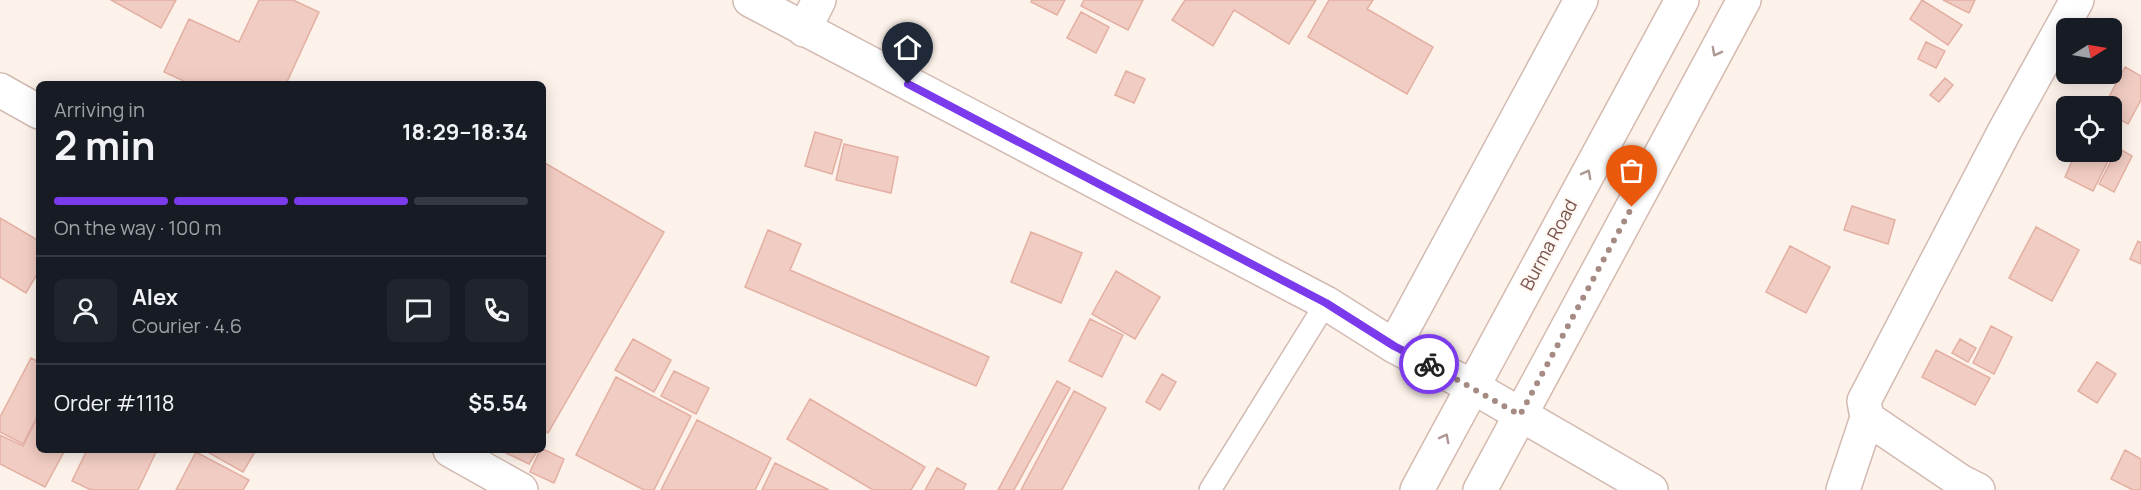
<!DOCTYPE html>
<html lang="en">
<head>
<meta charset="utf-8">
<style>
  :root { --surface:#171b24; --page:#20242c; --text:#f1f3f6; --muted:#9ea1a6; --line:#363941; --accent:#7c3aed }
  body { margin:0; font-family:Manrope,sans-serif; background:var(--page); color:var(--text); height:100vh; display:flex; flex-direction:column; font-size:22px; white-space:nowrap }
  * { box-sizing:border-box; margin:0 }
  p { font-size:20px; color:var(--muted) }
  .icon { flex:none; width:33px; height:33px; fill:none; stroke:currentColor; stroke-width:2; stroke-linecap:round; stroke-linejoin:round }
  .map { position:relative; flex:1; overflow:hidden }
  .sheet { position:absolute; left:36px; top:81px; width:510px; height:372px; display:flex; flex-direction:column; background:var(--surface); border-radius:9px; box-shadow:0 3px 15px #0003 }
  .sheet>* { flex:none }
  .needle { width:39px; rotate:79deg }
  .buttons { position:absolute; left:2056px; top:18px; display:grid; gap:12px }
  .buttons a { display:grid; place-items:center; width:66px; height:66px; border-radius:9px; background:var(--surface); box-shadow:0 3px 15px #0003; font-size:30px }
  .pin { position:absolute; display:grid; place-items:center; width:51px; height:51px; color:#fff; margin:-62px -26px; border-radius:50% 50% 50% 0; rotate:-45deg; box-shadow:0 0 6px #0007 }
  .pin .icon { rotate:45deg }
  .courier { position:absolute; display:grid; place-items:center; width:60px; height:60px; margin:-30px; border:4px solid #7c3aed; border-radius:50%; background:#fff; color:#222; box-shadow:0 2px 8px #0007 }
  .head em { font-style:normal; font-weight:700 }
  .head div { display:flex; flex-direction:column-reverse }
  .head { display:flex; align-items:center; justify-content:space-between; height:102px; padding:0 18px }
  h1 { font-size:39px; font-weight:700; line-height:45px }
  .bar { display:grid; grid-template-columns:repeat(4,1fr); gap:9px 6px; align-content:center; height:72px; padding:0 18px }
  .bar i { height:8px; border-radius:4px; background:var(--line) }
  .bar .on { background:var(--accent) }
  .bar p { grid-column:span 4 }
  .line { display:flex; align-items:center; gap:15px; padding:0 18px; border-top:2px solid var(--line) }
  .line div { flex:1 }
  .round { display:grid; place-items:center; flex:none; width:63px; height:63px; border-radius:9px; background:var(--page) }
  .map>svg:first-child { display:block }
</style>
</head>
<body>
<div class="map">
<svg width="2141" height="490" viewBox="0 0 2141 490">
  <rect width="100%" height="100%" fill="#fcf2ea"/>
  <!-- building -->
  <path fill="#f1ccc2" stroke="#e4afa3" stroke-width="1.5" d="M 111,0 L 176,0 L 161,28 Z
    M 259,0 L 293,0 L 319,12 L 286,84 L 190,84 L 164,72 L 189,19 L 239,42 Z
    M 1032,0 L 1065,0 L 1057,15 L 1031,2 Z
    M 1084,0 L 1143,0 L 1128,30 L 1081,6 Z
    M 1185,0 L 1316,0 L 1289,44 L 1234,10 L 1213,46 L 1172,20 Z
    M 1329,0 L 1373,0 L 1367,9 L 1433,47 L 1407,94 L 1308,37 Z
    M 1922,0 L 1962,25 L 1948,45 L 1910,19 Z
    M 1943,0 L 1975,0 L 1969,13 Z
    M 1081,12 L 1109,27 L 1096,53 L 1067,38 Z
    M 1926,42 L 1945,51 L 1936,68 L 1918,59 Z
    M 2125,67 L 2141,76 L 2141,100 L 2128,124 L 2112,115 L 2112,106 L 2104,106 Z
    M 1126,71 L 1145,79 L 1134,103 L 1115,95 Z
    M 1945,78 L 1953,85 L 1939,102 L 1930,95 Z
    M 815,132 L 842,140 L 832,174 L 805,166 Z
    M 844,144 L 898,157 L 891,193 L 836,180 Z
    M 2118,148 L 2132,156 L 2114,192 L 2099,184 Z
    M 2076,152 L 2089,152 L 2108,161 L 2093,191 L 2065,177 Z
    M 543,162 L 664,232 L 548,433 L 543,430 Z
    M 1852,206 L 1895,220 L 1888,244 L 1844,230 Z
    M 0,218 L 39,241 L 39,271 L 26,293 L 0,277 Z
    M 2036,227 L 2079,250 L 2052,301 L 2009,278 Z
    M 768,230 L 801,244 L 790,270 L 989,357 L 976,386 L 745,287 Z
    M 1031,232 L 1082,253 L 1061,303 L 1011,282 Z
    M 2138,241 L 2141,243 L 2141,264 L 2130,259 Z
    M 1790,246 L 1830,267 L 1806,313 L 1766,292 Z
    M 1116,271 L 1160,297 L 1135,339 L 1092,314 Z
    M 1090,319 L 1123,335 L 1102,377 L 1069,361 Z
    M 1991,326 L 2012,337 L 1994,374 L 1973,363 Z
    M 633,339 L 671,360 L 654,392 L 615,370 Z
    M 1960,339 L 1976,348 L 1968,362 L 1952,353 Z
    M 1936,350 L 1990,378 L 1975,405 L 1922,377 Z
    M 31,358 L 39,362 L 39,413 L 23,444 L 0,432 L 0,417 Z
    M 2097,362 L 2116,374 L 2097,403 L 2078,391 Z
    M 674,371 L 709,388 L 696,414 L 661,396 Z
    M 1162,374 L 1176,382 L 1160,410 L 1146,402 Z
    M 616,377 L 691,416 L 654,490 L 644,490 L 576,455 Z
    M 1057,381 L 1070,388 L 1014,490 L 998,490 Z
    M 1074,391 L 1106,408 L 1062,490 L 1021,490 Z
    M 810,399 L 925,467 L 911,490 L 873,490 L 787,439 Z
    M 39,414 L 39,450 L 65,450 L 45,487 L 0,464 L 0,435 L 23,446 Z
    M 697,420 L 771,458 L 755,490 L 661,490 Z
    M 543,449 L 564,459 L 554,483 L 530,472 L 540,450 Z
    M 87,450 L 151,450 L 156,452 L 138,490 L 91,490 L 72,481 Z
    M 204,450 L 256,450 L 243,472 Z
    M 500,450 L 538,450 L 529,464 Z
    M 2125,450 L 2141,459 L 2141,490 L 2133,490 L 2111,479 Z
    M 196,452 L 249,480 L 243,490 L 176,490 Z
    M 775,463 L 829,490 L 762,490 Z
    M 937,468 L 966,484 L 963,490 L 925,490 Z"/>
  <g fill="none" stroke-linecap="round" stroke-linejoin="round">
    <!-- service casing -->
    <g stroke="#d2bab2" stroke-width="24">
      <path id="service" d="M 1210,490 L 1326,303"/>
    </g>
    <!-- minor casing -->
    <g stroke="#d2bab2" stroke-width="36">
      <path id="minor" d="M 750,0 L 1326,303 L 1394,346 L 1473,387 L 1651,490
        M 804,30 L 819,0
        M 0,90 L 39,112
        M 1394,346 L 1581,0
        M 450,450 L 521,490
        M 1843,490 L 1867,418
        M 1978,490 L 1960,481 L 1867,418 L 1864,401 L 2004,132 L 2077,0"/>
    </g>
    <!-- secondary casing -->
    <g stroke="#d5b9af" stroke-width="36">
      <path id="secondary" d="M 1417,490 L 1682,0
        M 1480,490 L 1744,0"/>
    </g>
    <!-- service -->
    <use href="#service" stroke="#fff" stroke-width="21"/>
    <!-- minor -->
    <use href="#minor" stroke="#fff" stroke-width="33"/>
    <!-- secondary -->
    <use href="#secondary" stroke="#fff" stroke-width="33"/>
  </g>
  <!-- one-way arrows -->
  <defs><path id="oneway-chevron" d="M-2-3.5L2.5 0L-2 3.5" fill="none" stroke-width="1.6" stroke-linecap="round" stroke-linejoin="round" transform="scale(1.5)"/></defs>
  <g stroke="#ae9894">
    <use href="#oneway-chevron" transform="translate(1716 52) rotate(118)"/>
    <use href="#oneway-chevron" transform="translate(1587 174) rotate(-62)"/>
    <use href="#oneway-chevron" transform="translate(1445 438) rotate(-62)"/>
  </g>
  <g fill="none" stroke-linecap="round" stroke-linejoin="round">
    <!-- done -->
    <path stroke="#a68b84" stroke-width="6" stroke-dasharray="0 10.8" d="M 1429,364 L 1520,415 L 1632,207"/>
    <!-- route -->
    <path stroke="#7c3aed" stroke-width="8" d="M 908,84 L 1326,303 L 1394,346 L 1429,364"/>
  </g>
  <g text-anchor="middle" stroke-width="4.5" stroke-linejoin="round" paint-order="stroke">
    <!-- street labels -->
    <g font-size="18" fill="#78544d" stroke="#fff7f1">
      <text transform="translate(1549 245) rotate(-62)" y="6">Burma Road</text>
    </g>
  </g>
</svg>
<div class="buttons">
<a><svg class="needle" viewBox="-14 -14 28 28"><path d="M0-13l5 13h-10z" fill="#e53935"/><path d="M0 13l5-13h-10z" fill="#9ea1a6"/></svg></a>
<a><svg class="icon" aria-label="locate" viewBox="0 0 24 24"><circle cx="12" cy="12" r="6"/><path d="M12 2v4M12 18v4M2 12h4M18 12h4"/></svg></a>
</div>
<div class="pin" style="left:1632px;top:207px;background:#ea580c"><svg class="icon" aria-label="bag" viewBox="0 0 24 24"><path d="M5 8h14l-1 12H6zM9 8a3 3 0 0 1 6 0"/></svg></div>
<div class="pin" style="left:908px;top:84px;background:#1f2937"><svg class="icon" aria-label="home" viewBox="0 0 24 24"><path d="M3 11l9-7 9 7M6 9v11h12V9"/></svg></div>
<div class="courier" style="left:1429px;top:364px"><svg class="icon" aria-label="bike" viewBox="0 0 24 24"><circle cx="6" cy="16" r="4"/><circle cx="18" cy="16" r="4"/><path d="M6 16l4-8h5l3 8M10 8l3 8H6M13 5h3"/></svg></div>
<section class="sheet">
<div class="head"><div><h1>2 min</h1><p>Arriving in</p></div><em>18:29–18:34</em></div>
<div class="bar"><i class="on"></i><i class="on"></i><i class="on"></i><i></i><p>On the way · 100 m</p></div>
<div class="line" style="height:108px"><a class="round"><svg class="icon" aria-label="person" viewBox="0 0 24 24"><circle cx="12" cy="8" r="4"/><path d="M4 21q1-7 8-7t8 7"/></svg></a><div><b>Alex</b><p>Courier · 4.6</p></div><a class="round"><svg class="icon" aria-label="chat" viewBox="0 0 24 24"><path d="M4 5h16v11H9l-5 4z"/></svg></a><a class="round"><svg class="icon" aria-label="phone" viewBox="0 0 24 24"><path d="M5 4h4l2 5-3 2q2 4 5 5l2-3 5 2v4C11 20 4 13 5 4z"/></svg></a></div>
<div class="line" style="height:78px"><div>Order #1118</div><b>$5.54</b></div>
</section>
</div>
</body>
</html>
